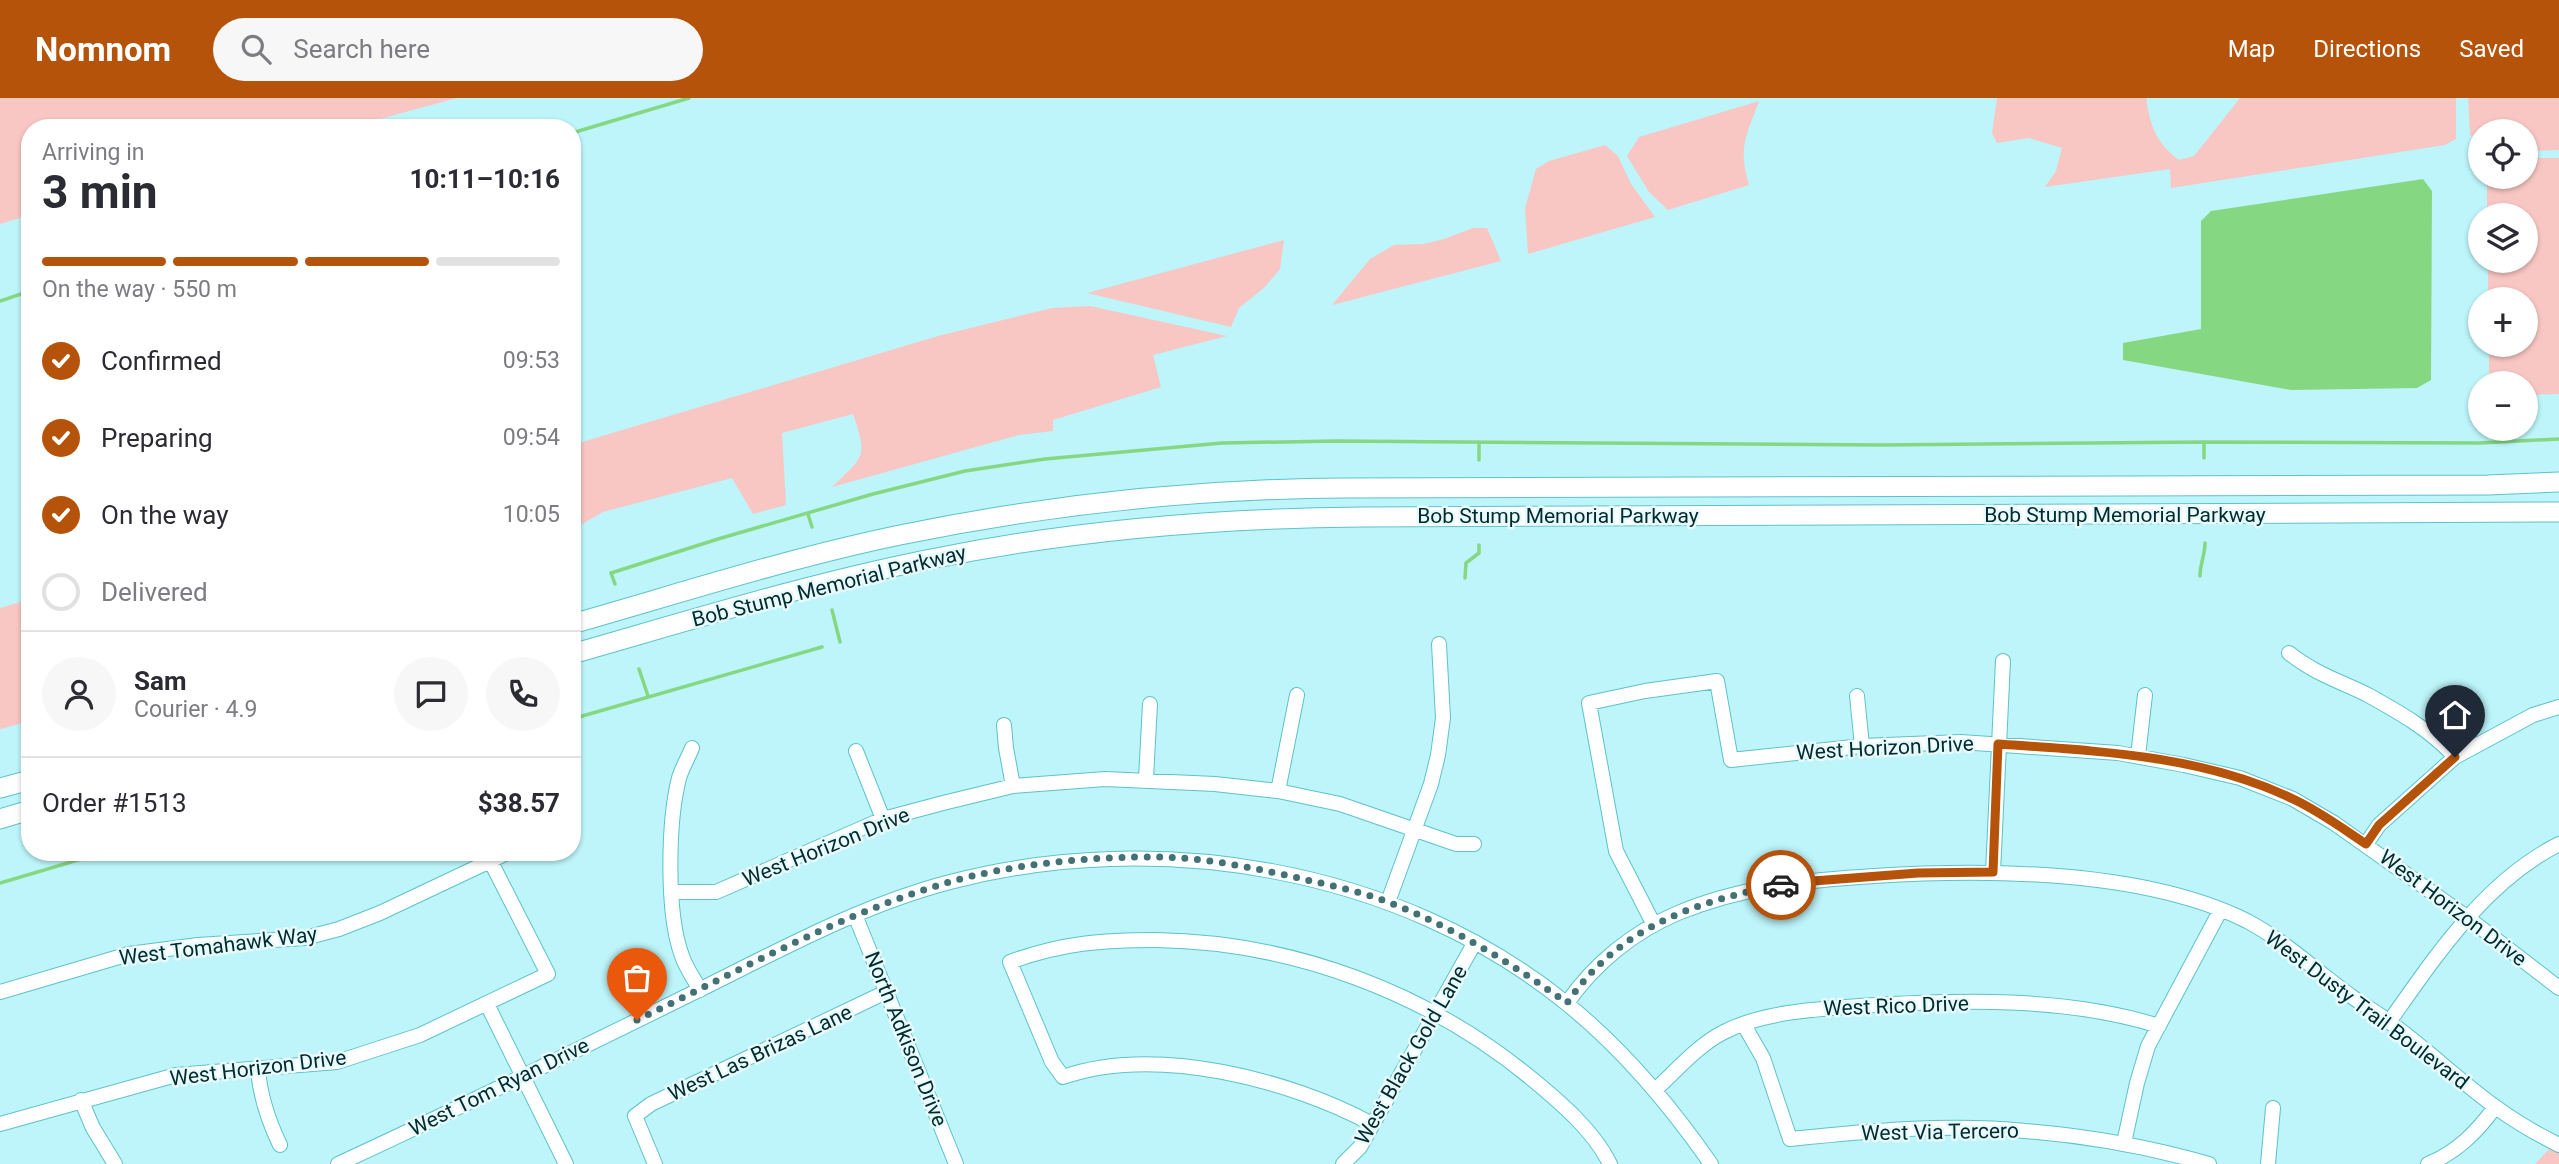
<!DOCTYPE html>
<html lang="en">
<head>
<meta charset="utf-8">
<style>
  :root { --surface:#fff; --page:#f7f7f7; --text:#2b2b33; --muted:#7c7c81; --line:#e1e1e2; --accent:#b45309 }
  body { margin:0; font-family:Roboto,sans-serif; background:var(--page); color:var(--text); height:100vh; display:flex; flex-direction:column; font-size:26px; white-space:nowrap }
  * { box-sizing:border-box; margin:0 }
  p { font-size:23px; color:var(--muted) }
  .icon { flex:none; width:38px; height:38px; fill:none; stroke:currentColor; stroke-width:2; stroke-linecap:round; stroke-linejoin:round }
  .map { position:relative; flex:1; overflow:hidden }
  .panel { position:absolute; left:21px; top:21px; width:560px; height:742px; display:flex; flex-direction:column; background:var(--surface); border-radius:28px; box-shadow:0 2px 5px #0004 }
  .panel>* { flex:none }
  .buttons { position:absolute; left:2468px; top:21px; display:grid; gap:14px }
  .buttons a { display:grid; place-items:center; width:70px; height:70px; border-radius:50%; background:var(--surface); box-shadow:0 2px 5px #0004; font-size:35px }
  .pin { position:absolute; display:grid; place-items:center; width:60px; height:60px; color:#fff; margin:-72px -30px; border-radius:50% 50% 50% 0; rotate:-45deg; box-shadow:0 0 7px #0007 }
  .pin .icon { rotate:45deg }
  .courier { position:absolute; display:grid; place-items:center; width:70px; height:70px; margin:-35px; border:5px solid #b45309; border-radius:50%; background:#fff; color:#222; box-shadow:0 2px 9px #0007 }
  .headline em { font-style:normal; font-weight:700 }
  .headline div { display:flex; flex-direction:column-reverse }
  .headline { display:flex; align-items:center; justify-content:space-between; height:119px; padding:0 21px }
  h1 { font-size:46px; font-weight:700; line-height:52px }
  .bar { display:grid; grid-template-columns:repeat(4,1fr); gap:10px 7px; align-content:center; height:84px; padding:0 21px }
  .bar i { height:9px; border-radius:5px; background:var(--line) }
  .bar .active { background:var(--accent) }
  .bar p { grid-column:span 4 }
  .line { display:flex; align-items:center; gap:18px; padding:0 21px; border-top:2px solid var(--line) }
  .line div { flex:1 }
  .round { display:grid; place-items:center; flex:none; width:74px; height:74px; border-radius:37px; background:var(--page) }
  ol { padding:0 21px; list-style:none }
  li { display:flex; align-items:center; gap:21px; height:77px }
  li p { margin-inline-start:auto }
  li .icon { padding:7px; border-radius:50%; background:var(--accent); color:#fff; stroke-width:4 }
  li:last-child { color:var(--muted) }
  li i { width:38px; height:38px; border:4px solid var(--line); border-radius:50% }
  header { display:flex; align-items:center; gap:42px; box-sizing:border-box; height:98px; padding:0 35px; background:var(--accent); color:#fff }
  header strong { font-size:33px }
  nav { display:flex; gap:38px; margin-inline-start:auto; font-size:24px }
  .search { width:490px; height:63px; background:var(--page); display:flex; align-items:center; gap:18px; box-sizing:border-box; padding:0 24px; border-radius:38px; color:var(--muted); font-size:26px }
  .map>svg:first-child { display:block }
</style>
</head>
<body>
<header>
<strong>Nomnom</strong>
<div class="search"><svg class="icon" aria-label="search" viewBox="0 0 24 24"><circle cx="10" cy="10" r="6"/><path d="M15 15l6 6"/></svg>Search here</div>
<nav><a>Map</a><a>Directions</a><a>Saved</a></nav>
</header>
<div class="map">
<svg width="2559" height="1066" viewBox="0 0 2559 1066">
  <rect width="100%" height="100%" fill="#bdf5fa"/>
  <!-- green -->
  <path fill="#f9c7c3" d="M 0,0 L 457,0 L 347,30 L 30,30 L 30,117 L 0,126 Z
    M 1997,0 L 2146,0 C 2150,27 2156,45 2179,62 L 2194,58 L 2240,0 L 2456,0 L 2456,41 L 2445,47 L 2171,90 L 2170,71 L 2045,89 L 2056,73 L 2062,50 L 2029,40 L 1997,45 L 1992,35 Z
    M 2468,0 L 2559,0 L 2559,52 L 2525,53 L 2525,33 L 2480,33 L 2480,40 L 2470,37 Z
    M 1759,3 C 1746,39 1738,49 1749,87 L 1668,112 L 1649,94 L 1627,58 L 1639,39 Z
    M 1605,47 L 1618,58 L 1631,86 L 1655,119 L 1528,156 L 1525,110 L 1536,71 L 1549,63 Z
    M 2525,60 L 2559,60 L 2559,296 L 2525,297 L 2525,285 L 2492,285 L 2489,279 L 2489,247 L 2525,247 L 2525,201 L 2488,201 L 2488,163 L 2525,163 L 2525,117 L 2487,117 L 2487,81 L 2489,79 L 2525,79 Z
    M 1473,130 L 1487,130 L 1501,163 L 1332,207 L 1370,161 L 1394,147 L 1424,146 L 1444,141 Z
    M 1284,142 L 1280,171 L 1265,189 L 1239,210 L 1231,229 L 1087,195 Z
    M 1090,208 L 1227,238 L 1153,257 L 1161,289 L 1053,322 L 1053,333 L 1019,337 L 832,389 C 864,358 868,360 853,316 L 782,335 L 786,407 L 753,416 L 732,380 L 603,414 L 572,432 L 572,347 L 938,238 L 1052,210 Z
    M 30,501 L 30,623 L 0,631 L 0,510 Z
    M 2559,1041 L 2559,1066 L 2535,1066 Z"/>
  <!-- water -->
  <path fill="#86d782" d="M 2423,81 L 2432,93 L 2431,282 L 2417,290 L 2291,292 L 2123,262 L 2123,245 L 2201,231 L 2201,123 L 2211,113 Z"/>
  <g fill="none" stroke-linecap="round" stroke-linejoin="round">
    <!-- stream -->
    <path stroke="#86d782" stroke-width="3.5" d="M 572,35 L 689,0
      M 0,203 L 30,193
      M 1479,344 L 1479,362
      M 2204,344 L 2204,360
      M 808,416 L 812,429
      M 2200,478 C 2200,466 2205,457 2205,445
      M 1465,480 L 1466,465 L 1479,455 L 1479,447
      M 615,486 L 611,475 L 718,441 L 873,396 L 965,373 L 1045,361 L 1222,345 L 1336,343 L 1881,347 L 2204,344 L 2480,345 L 2559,341
      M 832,512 L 840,544
      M 639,571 L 648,598
      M 572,621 L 822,549
      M 0,785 L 105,754"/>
    <!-- minor casing -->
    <g stroke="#5dc2cb" stroke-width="16">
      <path id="minor" d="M 2289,555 C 2312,574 2339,583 2366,596 C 2397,613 2431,632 2455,659
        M 1857,598 L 1862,648
        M 1004,627 L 1006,650 L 1013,688
        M 692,650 C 688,660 682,670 679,680 C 668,724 666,815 682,858 C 686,870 694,881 700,892
        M 856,653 L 883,721
        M 2138,658 L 2145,597
        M 1146,681 L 1150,606
        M 1278,693 L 1297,597
        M 2366,746 L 2379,727 L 2455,659 L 2533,617 L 2559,609
        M 1993,774 L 2003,563
        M 672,794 L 716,794 L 883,721 L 943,705 L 1013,688 L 1105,681 L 1215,686 L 1278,693 L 1340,706 L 1456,746 L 1474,746
        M 1388,804 L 1431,686 L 1438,657 L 1443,620 L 1439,546
        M 855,817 L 956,1066
        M 1654,827 L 1616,753 L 1589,605 L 1645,593 L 1717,583 L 1731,662 L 1862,648 L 1961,644 L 2118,655 L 2184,667 L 2240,680 L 2293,701 L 2334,725 L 2468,820 L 2559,890
        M 0,894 L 129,856 L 198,847 L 305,840 L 339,831 L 380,815 L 509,754
        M 1567,905 C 1594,866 1633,834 1678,815 C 1740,789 1807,782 1874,778 C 1987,771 2144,772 2247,823 C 2285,843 2316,873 2351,898 C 2363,907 2376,914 2388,923 C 2426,950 2459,983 2497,1010 C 2516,1024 2537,1036 2559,1047
        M 487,906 L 566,1066
        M 2389,924 C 2436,858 2484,784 2559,746
        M 1744,927 L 1763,960 L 1790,1041 C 1868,1033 1948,1025 2025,1033 C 2088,1038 2149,1049 2209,1066
        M 258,971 C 260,999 268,1022 280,1047
        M 1655,992 C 1676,973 1698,947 1724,934 C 1762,914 1817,911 1859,908 C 1956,902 2065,898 2159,928
        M 81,1002 L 93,1030 L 115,1066
        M 0,1026 L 176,977 L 337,964 L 420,937 L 548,876 L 491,764
        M 1372,1026 C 1288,981 1156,947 1063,979 L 1052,964 L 1010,864 C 1061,845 1103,842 1156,842 C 1292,844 1427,894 1532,981 C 1560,1004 1594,1033 1610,1066
        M 2124,1045 L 2137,985 L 2148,948 L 2220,813
        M 338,1066 C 460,1010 581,950 701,891 C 782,851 862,807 950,784 C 1157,730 1398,769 1566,905 C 1623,951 1670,1007 1711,1066
        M 655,1066 L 635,1018 L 651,1006 L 886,894
        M 1343,1066 L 1360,1049 L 1475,844
        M 2268,1066 L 2273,1010
        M 2428,1066 C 2457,1054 2477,1034 2495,1009"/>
    </g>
    <!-- highway casing -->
    <g stroke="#5dc2cb" stroke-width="21">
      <path id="highway" d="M 572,526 C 681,495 789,460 900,437 C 1046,407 1194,391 1343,390 L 2488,387 L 2559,384
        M 572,556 C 691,522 810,485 931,461 C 1073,432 1218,420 1363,419 L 2559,414
        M 0,690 L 30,682
        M 0,721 L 30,712"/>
    </g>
    <!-- minor -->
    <use href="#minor" stroke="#fff" stroke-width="14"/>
    <!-- highway -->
    <use href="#highway" stroke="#fff" stroke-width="19"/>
  </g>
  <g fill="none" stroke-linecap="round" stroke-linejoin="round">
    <!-- done -->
    <path stroke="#427276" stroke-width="7" stroke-dasharray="0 12.6" d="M 637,922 C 739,873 838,817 946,785 C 1010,766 1094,758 1161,759 C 1209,760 1259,771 1307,782 C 1334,788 1362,794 1388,804 C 1453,829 1511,865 1567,905 C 1618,830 1695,803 1781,787"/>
    <!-- route -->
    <path stroke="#b45309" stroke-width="9" d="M 1781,787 L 1800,784 L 1918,775 L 1993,774 L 1998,646 C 2097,653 2202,657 2293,701 C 2319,713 2342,730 2366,746 L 2379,727 L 2455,659"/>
  </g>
  <g text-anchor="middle" stroke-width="5" stroke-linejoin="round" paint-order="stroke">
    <!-- street labels -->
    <g font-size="21" fill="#002b2f" stroke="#e8fafc">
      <text x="2125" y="424">Bob Stump Memorial Parkway</text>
      <text x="1558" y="425">Bob Stump Memorial Parkway</text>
      <text transform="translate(829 488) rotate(-14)" y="7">Bob Stump Memorial Parkway</text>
      <text transform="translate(1885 650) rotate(-3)" y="7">West Horizon Drive</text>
      <text transform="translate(826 749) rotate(-22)" y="7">West Horizon Drive</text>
      <text transform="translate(2453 810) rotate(37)" y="7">West Horizon Drive</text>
      <text transform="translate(218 848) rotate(-7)" y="7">West Tomahawk Way</text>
      <text transform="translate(1896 908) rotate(-2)" y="7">West Rico Drive</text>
      <text transform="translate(2367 912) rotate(37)" y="7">West Dusty Trail Boulevard</text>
      <text transform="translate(906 941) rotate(68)" y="7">North Adkison Drive</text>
      <text transform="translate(760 955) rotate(-25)" y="7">West Las Brizas Lane</text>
      <text transform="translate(1411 957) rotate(-60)" y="7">West Black Gold Lane</text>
      <text transform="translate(258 970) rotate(-7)" y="7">West Horizon Drive</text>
      <text transform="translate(499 989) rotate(-26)" y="7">West Tom Ryan Drive</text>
      <text transform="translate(1940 1034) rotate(-1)" y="7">West Via Tercero</text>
    </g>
  </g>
</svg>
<div class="buttons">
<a><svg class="icon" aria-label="locate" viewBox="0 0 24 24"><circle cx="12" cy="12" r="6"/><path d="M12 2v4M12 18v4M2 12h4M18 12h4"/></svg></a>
<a><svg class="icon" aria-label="layers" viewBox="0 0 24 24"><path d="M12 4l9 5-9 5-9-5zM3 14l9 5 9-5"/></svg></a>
<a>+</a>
<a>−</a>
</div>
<div class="pin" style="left:637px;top:922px;background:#ea580c"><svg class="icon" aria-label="bag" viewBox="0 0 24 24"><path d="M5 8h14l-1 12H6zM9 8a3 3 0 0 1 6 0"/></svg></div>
<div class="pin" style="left:2455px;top:659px;background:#1f2937"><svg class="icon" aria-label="home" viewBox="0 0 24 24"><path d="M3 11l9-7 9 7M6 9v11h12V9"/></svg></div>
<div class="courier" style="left:1781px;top:787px"><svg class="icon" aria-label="car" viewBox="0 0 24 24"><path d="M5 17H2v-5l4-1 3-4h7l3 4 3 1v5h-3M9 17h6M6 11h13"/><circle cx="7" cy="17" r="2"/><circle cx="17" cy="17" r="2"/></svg></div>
<section class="panel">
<div class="headline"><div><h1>3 min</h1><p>Arriving in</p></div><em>10:11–10:16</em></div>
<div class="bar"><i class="active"></i><i class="active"></i><i class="active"></i><i></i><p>On the way · 550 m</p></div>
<ol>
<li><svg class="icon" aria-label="check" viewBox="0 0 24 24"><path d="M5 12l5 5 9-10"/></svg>Confirmed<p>09:53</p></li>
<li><svg class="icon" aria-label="check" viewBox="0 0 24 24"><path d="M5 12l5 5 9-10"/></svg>Preparing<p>09:54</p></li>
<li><svg class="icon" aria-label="check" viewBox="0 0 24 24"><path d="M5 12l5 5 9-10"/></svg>On the way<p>10:05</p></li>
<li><i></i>Delivered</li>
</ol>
<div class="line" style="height:126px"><a class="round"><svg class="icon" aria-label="person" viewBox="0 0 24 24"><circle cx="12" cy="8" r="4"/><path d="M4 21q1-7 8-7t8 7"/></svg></a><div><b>Sam</b><p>Courier · 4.9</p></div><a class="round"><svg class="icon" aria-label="chat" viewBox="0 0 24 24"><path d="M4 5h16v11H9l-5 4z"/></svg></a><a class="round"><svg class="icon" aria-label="phone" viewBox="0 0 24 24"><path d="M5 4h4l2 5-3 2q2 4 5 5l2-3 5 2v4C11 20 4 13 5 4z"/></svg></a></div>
<div class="line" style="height:91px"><div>Order #1513</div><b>$38.57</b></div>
</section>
</div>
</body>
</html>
